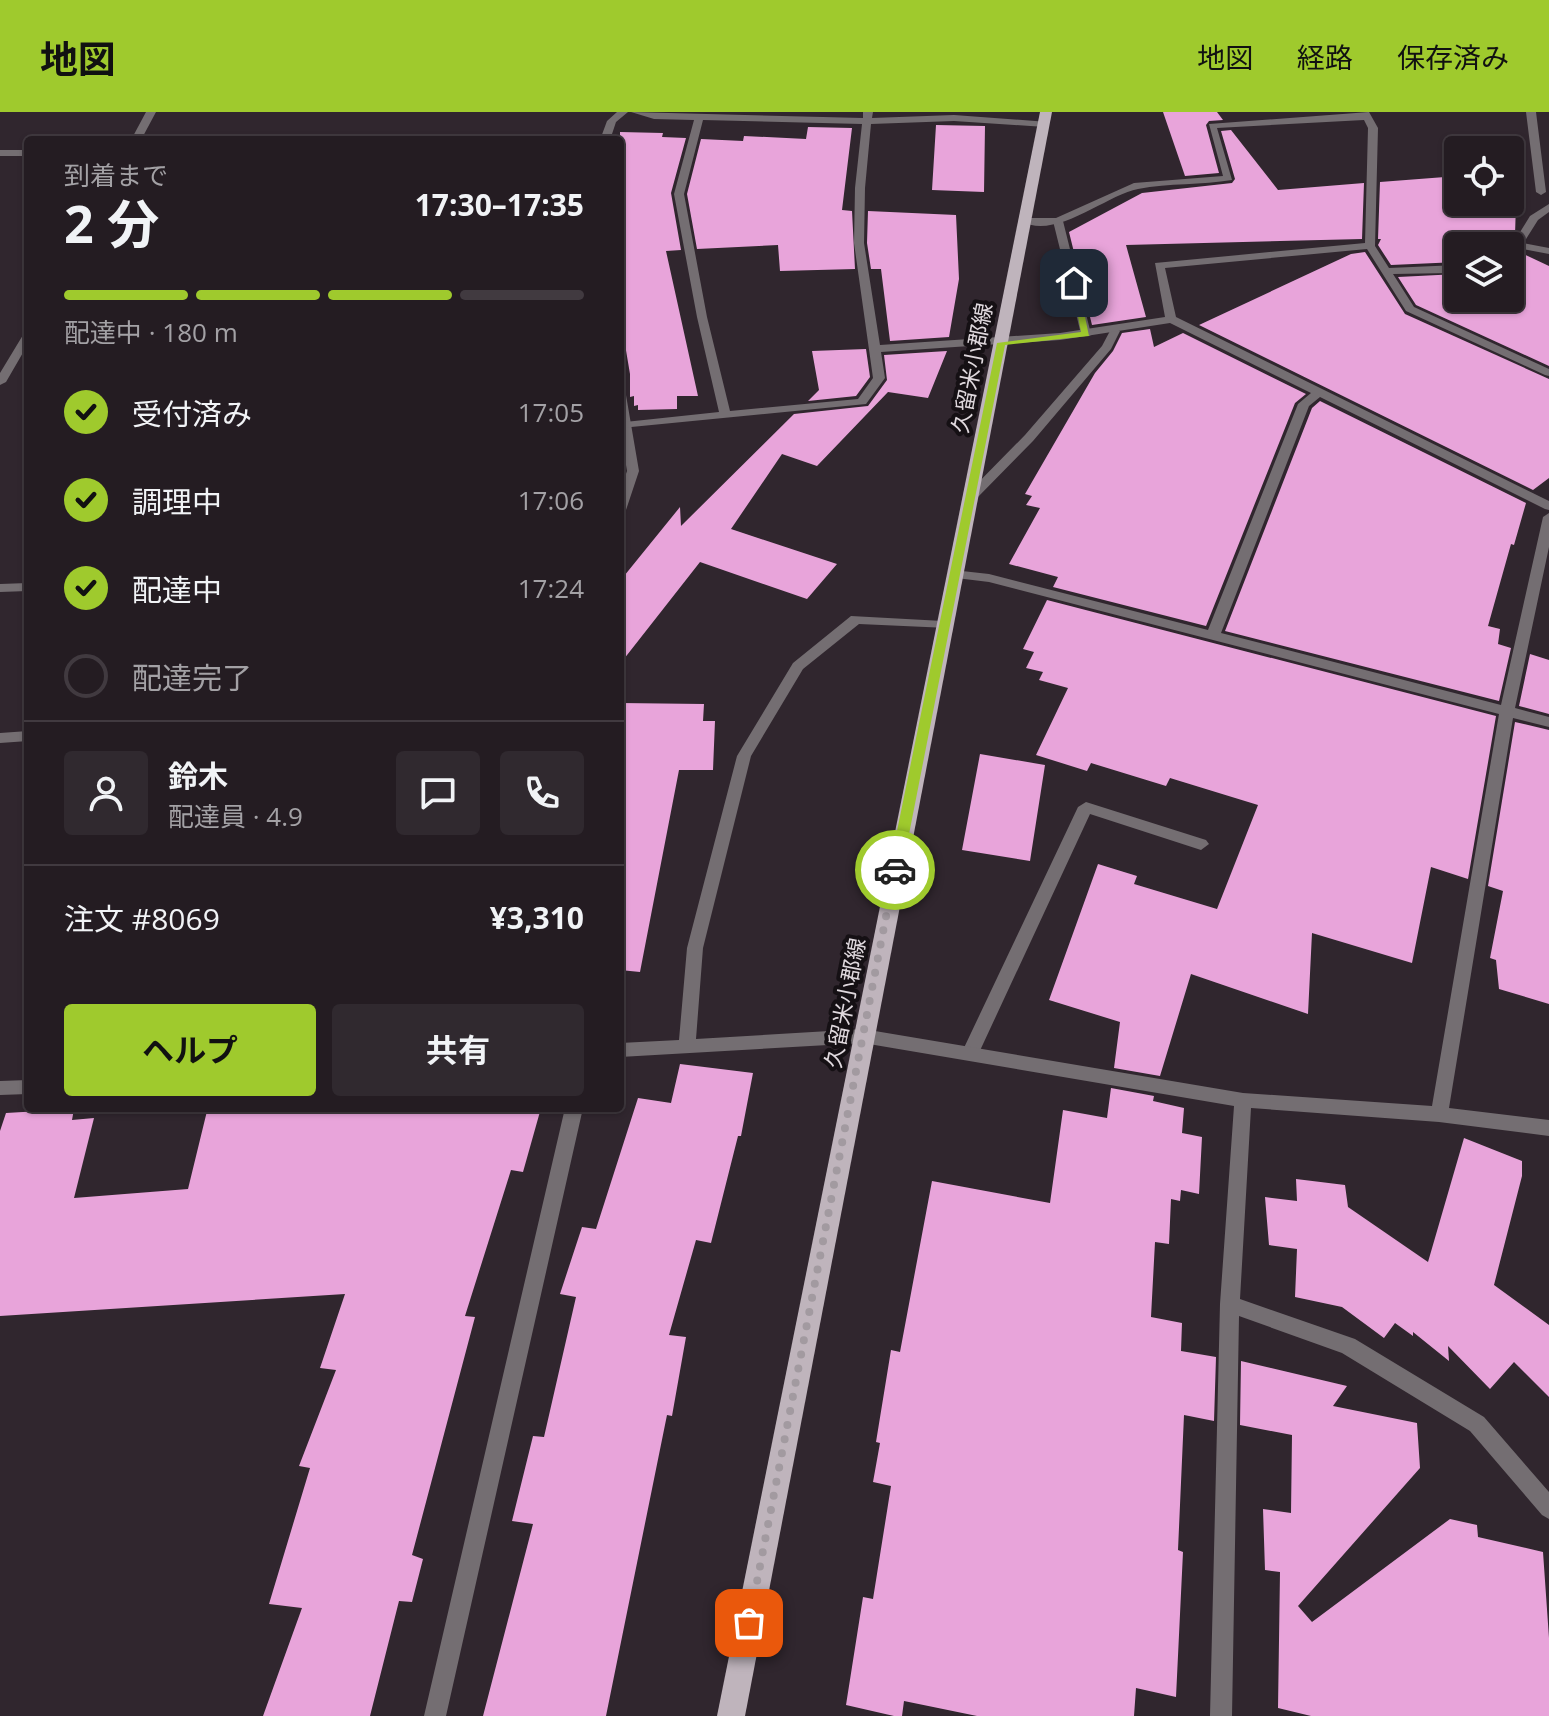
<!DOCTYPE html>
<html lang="ja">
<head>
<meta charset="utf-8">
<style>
  :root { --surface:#241c22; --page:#30292f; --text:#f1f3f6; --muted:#a3a1a5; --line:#413a40; --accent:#9fca2d }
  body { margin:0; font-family:"Open Sans","Noto Sans JP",sans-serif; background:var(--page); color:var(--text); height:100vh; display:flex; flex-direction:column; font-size:30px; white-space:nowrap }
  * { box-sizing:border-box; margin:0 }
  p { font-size:26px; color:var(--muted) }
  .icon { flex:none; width:44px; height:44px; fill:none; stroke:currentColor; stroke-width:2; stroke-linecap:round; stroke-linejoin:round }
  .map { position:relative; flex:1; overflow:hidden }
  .sheet { position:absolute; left:24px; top:24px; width:600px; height:976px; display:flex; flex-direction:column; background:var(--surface); border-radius:8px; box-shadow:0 2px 6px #0004,0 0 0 2px var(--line) }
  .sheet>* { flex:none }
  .buttons { position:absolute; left:1444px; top:24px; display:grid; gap:16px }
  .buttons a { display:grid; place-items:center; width:80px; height:80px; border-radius:8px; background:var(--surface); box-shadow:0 2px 6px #0004,0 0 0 2px var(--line); font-size:40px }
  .pin { position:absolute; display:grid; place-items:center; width:68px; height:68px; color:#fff; margin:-34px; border-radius:16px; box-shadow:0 4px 12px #0006 }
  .courier { position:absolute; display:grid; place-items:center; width:80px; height:80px; margin:-40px; border:6px solid #9fca2d; border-radius:50%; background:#fff; color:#222; box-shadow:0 2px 10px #0007 }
  .head em { font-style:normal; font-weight:700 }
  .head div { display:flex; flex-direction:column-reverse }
  .head { display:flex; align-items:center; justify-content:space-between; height:136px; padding:0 40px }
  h1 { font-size:52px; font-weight:700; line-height:60px }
  .bar { display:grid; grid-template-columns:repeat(4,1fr); gap:12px 8px; align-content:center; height:96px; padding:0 40px }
  .bar i { height:10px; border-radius:6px; background:var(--line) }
  .bar .active { background:var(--accent) }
  .bar p { grid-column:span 4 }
  .line { display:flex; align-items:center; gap:20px; padding:0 40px; border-top:2px solid var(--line) }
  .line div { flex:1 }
  .round { display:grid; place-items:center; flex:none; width:84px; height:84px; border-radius:8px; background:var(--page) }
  ol { padding:0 40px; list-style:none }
  li { display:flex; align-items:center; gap:24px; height:88px }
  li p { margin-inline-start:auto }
  li .icon { padding:8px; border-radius:50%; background:var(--accent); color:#111; stroke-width:4 }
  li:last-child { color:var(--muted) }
  li i { width:44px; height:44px; border:4px solid var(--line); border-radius:50% }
  .button { display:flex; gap:16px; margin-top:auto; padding:16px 40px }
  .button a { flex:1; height:92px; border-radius:8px; background:var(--accent); color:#111; font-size:32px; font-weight:700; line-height:92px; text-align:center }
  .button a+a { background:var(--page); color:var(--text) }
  header { display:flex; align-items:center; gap:48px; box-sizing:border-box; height:112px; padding:0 40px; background:var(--accent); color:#111 }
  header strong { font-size:38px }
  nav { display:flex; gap:44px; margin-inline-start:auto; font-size:28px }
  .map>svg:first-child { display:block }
</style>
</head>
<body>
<header>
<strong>地図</strong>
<nav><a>地図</a><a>経路</a><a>保存済み</a></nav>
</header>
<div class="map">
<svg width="1549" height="1604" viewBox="0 0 1549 1604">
  <rect width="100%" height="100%" fill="#30262e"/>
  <!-- building -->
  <path fill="#e8a4da" d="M 1163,0 L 1217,0 L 1223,8 L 1209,9 L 1206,13 L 1219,61 L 1185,64 Z
    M 936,13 L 985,14 L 984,80 L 932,78 Z
    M 808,15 L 852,16 L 842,98 L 852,99 L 855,157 L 780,159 L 778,133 L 697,137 L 687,82 L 701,27 L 743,29 L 744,24 L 806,27 Z
    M 1231,18 L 1278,78 L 1364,71 L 1362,127 L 1126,133 L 1146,205 L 1092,213 L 1069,120 L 1142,81 L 1232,71 L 1235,67 L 1221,19 Z
    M 620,20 L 663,21 L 662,25 L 686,26 L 671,81 L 681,138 L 666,139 L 698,284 L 677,284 L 677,297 L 638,298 L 638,293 L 634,294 L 634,284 L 630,285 L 630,262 L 620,203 Z
    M 1517,59 L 1515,123 L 1503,134 L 1458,134 L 1458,150 L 1391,153 L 1378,133 L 1381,127 L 1378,127 L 1380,70 L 1458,64 L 1458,90 L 1510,90 L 1510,60 Z
    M 868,99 L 956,103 L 959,167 L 949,225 L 890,229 L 881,157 L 871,157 L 867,131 Z
    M 1517,139 L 1549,154 L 1549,254 L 1416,193 L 1398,165 L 1458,162 L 1458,186 L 1510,186 L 1510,141 Z
    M 1365,140 L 1405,202 L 1549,267 L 1549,366 L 1533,378 L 1199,213 L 1351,142 Z
    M 1150,217 L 1154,235 L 1183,221 L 1306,282 L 1295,291 L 1206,514 L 1053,475 L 1058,465 L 1009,452 L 1040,396 L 1026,393 L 1032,384 L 1025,382 L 1095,261 L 1113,239 L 1122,221 Z
    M 866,237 L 870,265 L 856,284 L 808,289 L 819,278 L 812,239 Z
    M 947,239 L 928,286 L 888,280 L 817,354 L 782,342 L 731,417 L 837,452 L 807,487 L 700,450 L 620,552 L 620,469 L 680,395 L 681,414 L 794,302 L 868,294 L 887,268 L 884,243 Z
    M 1320,289 L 1526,391 L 1514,433 L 1511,432 L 1488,514 L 1500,517 L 1498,532 L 1511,536 L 1499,589 L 1225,519 L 1312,296 Z
    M 1047,488 L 1496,604 L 1468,767 L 1431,755 L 1412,851 L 1312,821 L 1308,902 L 1191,862 L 1160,964 L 1114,956 L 1120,910 L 1049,888 L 1098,752 L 1137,764 L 1134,772 L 1217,797 L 1258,693 L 1170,666 L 1166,674 L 1091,651 L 1087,659 L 1036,643 L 1068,576 L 1039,568 L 1043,560 L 1026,556 L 1034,540 L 1023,537 Z
    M 1530,542 L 1549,548 L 1549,602 L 1519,594 Z
    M 620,591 L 704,592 L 703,609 L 715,609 L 713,658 L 679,658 L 640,860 L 620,858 Z
    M 1515,610 L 1549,618 L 1549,892 L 1499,877 L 1496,848 L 1490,846 L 1503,779 L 1488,774 Z
    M 980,642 L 1045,653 L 1030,749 L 962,738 Z
    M 680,952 L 753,961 L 741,1024 L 738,1024 L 711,1131 L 696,1128 L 669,1223 L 686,1225 L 672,1304 L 667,1303 L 606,1604 L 483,1604 L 533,1412 L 512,1409 L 533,1324 L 544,1325 L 576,1185 L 560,1182 L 582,1115 L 596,1117 L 638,986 L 671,991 Z
    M 1111,976 L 1154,984 L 1153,989 L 1184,996 L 1182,1021 L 1202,1025 L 1199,1082 L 1181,1078 L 1180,1089 L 1171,1087 L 1169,1132 L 1155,1130 L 1151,1205 L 1182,1211 L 1181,1239 L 1216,1245 L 1214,1309 L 1184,1303 L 1178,1438 L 1183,1440 L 1176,1585 L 1136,1576 L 1134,1604 L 977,1604 L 904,1589 L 902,1604 L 894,1604 L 846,1593 L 863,1485 L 873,1487 L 891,1374 L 873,1370 L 880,1331 L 876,1330 L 891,1238 L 900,1240 L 932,1069 L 1050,1091 L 1063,998 L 1107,1006 Z
    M 234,996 L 387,1000 L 388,996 L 541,996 L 523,1060 L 511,1058 L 465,1204 L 475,1205 L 412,1443 L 423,1447 L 412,1490 L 399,1489 L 370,1604 L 263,1604 L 302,1496 L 269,1492 L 310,1356 L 299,1354 L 336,1258 L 320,1256 L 345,1182 L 0,1204 L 0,1019 L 6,1001 L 74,997 L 72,1008 L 94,1006 L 74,1086 L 188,1077 L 207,999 Z
    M 1464,1026 L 1522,1049 L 1522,1064 L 1494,1173 L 1549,1213 L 1549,1285 L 1514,1250 L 1490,1277 L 1448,1234 L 1449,1249 L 1413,1220 L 1413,1224 L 1395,1211 L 1384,1226 L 1342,1195 L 1295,1185 L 1297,1137 L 1269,1133 L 1265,1085 L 1297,1089 L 1296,1067 L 1345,1073 L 1348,1095 L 1428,1150 Z
    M 1241,1249 L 1347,1274 L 1333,1294 L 1417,1311 L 1420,1356 L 1298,1494 L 1312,1510 L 1450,1407 L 1477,1413 L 1478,1425 L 1543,1440 L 1549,1526 L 1549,1604 L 1311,1604 L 1278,1596 L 1280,1460 L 1265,1458 L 1263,1397 L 1291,1401 L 1292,1323 L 1240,1313 Z"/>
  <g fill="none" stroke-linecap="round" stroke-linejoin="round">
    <!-- lane -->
    <path fill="#746e72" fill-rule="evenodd" d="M 617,0 L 628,0 L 616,10 L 610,28 L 600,28 L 607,9 Z
      M 1526,0 L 1536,0 L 1546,80 L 1541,83 L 1536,80 Z
      M 0,38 L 28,38 L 28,44 L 0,44 Z
      M 1549,92 L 1549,100 L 1538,108 L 1521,135 L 1513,135 L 1512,133 L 1530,104 Z
      M 1058,106 L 1063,109 L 1091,222 L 1090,224 L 1081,222 L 1053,109 Z
      M 1111,217 L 1120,219 L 1111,237 L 1033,329 L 975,388 L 967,388 L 967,382 L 1025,323 L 1102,234 Z
      M 620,280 L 626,283 L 639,359 L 626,398 L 620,402 L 620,379 L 627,359 L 620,317 Z
      M 1086,690 L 1206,728 L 1209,732 L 1201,738 L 1090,702 L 977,945 L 971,947 L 965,945 L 962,940 L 1078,695 Z"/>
    <!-- street -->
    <path fill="#746e72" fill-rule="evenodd" d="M 146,0 L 156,0 L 141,28 L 131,28 Z
      M 631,0 L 863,6 L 863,0 L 873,0 L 872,6 L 954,3 L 1048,10 L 1048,14 L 1045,15 L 954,9 L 871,12 L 865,76 L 864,131 L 880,233 L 1060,221 L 1165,205 L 1155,151 L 1365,131 L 1368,16 L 1364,8 L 1217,16 L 1232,68 C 1202,73 1169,71 1138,77 C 1106,83 1055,129 1021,109 L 1026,106 L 1056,106 L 1134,71 L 1223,64 L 1209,12 L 1369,0 L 1378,16 L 1375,134 L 1389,156 L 1458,153 L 1458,159 L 1451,161 L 1393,162 L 1414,195 L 1549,257 L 1549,264 L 1545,263 L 1406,199 L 1367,137 L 1165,156 L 1176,205 L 1549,389 L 1549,398 L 1545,397 L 1320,285 L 1309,294 L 1221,521 L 1501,593 L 1543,405 L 1549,401 L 1549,435 L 1515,596 L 1549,605 L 1549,615 L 1513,606 L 1449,996 L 1549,1008 L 1549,1024 L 1439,1010 L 1251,996 L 1240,1187 L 1355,1227 L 1484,1305 L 1549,1380 L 1549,1407 L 1542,1403 L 1470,1319 L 1342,1241 L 1239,1204 L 1232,1604 L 1210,1604 L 1220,1192 L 1234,994 L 863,931 L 620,945 L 620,931 L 679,928 L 687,836 L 737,644 L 793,551 L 851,504 L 943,509 L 948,510 L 948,516 L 859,512 L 803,557 L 751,644 L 703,836 L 696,927 L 863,917 L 1243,981 L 1432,994 L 1499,602 L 989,470 L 948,465 L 948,459 L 953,458 L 989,462 L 1208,518 L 1298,292 L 1311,281 L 1170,211 L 1060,228 L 881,240 L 885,266 L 866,292 L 621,316 L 620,313 L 625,310 L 719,300 L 697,205 L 674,82 L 694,8 L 654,7 ZM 703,8 L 862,12 L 855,76 L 854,131 L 873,266 L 858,287 L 730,299 L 707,205 L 684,82 Z
      M 1517,130 L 1549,136 L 1549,142 L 1517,136 L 1510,138 L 1510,134 L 1506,134 Z
      M 28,220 L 28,232 L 6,270 L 0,273 L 0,261 L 23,223 Z
      M 28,471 L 28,479 L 0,480 L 0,472 Z
      M 28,619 L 28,629 L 0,631 L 0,621 Z
      M 28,968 L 28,982 L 0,983 L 0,969 Z
      M 565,996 L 583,996 L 446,1604 L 424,1604 Z"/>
    <!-- primary -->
    <path fill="#bfb4bc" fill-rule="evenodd" d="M 1040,0 L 1052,0 L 745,1604 L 717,1604 Z"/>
  </g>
  <!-- route -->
  <path fill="#9fca2d" d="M 1071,169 L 1078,171 L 1089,224 L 1005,233 L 902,758 L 895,763 L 889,758 L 997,231 L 1081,220 Z"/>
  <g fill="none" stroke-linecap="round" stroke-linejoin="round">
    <!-- done -->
    <path stroke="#a29aa0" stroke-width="8" stroke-dasharray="0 14.4" d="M 749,1511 L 895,758"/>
  </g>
  <g text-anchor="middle" stroke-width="8" stroke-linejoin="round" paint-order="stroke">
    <!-- street labels -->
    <g font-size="22" fill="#dfd8dd" stroke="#151014">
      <text transform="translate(972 256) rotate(-79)" y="8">久留米小郡線</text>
      <text transform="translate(845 891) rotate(-79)" y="8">久留米小郡線</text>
    </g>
  </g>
</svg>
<div class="buttons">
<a><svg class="icon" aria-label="locate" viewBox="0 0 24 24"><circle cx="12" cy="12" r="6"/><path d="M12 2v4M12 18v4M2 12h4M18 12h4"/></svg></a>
<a><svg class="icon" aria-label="layers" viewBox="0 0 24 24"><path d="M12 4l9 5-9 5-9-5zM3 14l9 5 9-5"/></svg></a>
</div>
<div class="pin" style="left:749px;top:1511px;background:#ea580c"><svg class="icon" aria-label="bag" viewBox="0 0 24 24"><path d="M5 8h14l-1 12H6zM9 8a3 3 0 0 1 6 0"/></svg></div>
<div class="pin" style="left:1074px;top:171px;background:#1f2937"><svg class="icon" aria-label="home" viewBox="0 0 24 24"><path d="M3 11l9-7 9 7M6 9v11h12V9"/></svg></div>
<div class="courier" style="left:895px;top:758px"><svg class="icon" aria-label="car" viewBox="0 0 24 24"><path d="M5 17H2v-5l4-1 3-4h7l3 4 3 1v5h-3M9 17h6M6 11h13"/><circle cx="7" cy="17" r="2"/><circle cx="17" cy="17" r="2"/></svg></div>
<section class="sheet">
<div class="head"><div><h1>2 分</h1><p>到着まで</p></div><em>17:30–17:35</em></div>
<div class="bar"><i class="active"></i><i class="active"></i><i class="active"></i><i></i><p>配達中 · 180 m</p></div>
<ol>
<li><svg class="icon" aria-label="check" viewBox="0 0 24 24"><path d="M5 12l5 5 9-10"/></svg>受付済み<p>17:05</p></li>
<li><svg class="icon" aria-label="check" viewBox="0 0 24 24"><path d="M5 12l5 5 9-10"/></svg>調理中<p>17:06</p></li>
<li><svg class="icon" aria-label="check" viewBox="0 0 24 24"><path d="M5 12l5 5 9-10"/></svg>配達中<p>17:24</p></li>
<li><i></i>配達完了</li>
</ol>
<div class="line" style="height:144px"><a class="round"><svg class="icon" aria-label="person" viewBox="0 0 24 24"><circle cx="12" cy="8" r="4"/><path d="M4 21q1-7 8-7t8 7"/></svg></a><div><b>鈴木</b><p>配達員 · 4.9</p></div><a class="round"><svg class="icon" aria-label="chat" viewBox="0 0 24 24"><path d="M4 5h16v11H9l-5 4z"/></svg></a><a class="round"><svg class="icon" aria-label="phone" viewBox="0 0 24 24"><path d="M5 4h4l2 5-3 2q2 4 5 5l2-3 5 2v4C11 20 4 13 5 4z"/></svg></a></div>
<div class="line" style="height:104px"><div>注文 #8069</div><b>¥3,310</b></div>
<div class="button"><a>ヘルプ</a><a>共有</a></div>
</section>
</div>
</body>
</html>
